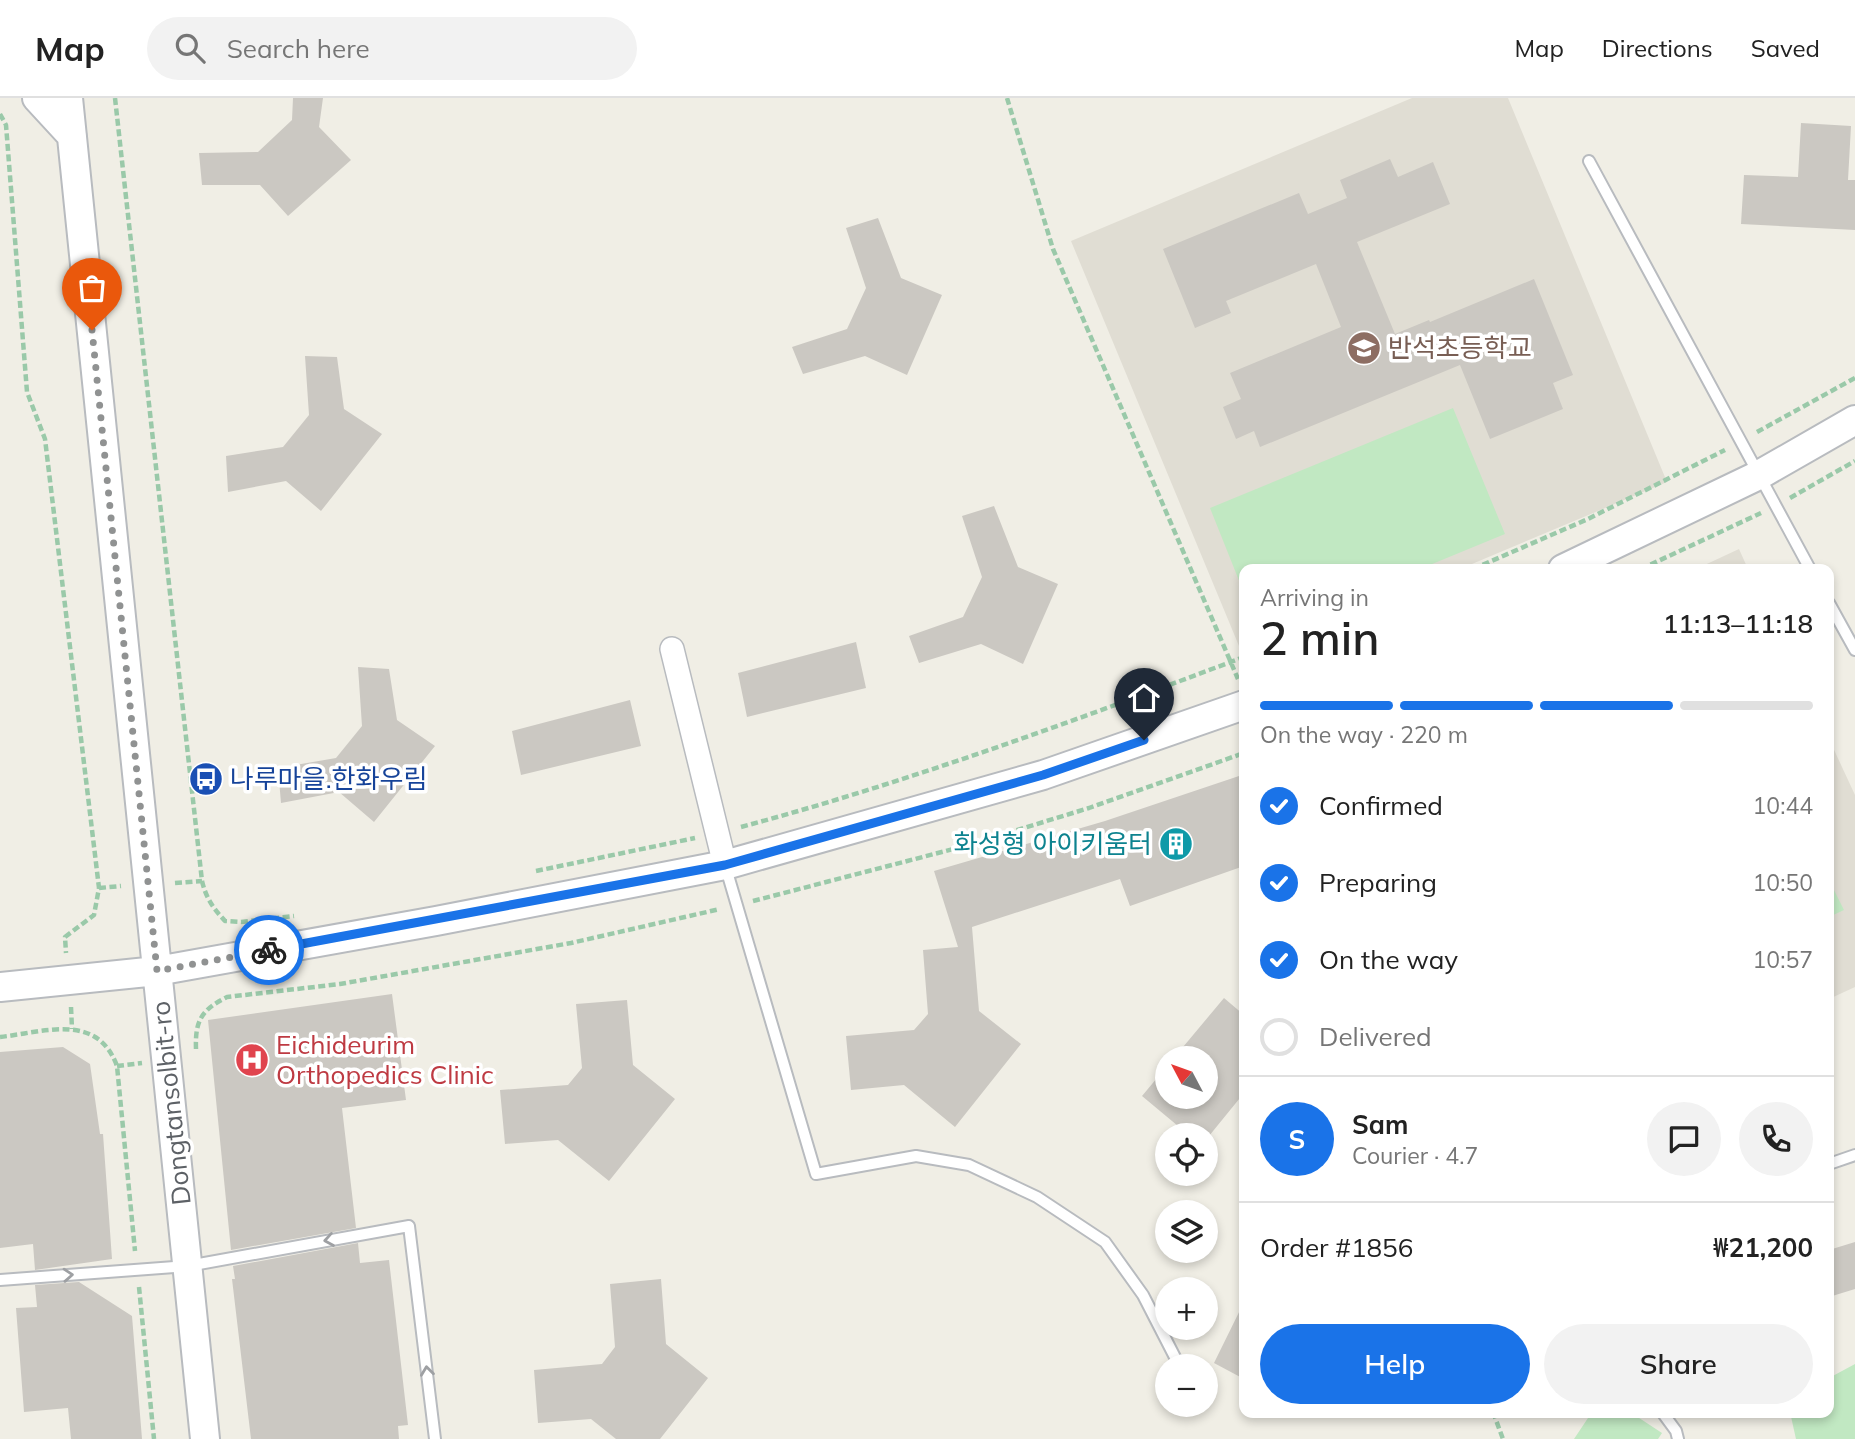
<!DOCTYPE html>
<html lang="en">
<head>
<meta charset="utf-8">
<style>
  :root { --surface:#fff; --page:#f2f2f2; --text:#222; --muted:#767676; --line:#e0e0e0; --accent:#1a73e8 }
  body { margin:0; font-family:Mulish,"Noto Sans KR",sans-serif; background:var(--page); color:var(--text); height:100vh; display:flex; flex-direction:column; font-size:26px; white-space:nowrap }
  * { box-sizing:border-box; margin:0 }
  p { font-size:23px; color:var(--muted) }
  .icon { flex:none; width:38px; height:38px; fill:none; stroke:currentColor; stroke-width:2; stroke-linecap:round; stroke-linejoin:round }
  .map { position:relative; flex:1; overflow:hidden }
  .sheet { position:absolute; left:1239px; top:466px; width:595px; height:854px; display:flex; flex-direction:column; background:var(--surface); border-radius:14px; box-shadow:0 4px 10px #0003 }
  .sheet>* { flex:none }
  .needle { width:46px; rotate:311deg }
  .controls { position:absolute; left:1155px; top:948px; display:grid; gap:14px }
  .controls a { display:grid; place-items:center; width:63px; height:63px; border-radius:50%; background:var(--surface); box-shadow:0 4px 10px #0003; font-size:35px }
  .pin { position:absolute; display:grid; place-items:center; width:60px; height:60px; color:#fff; margin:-72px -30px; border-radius:50% 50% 50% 0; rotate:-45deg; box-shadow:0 0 7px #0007 }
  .pin .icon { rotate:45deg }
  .courier { position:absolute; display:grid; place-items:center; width:70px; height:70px; margin:-35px; border:5px solid #1a73e8; border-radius:50%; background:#fff; color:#222; box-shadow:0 2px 9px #0007 }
  .overview em { font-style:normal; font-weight:600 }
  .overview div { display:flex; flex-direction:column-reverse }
  .overview { display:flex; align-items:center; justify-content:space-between; height:119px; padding:0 21px }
  h1 { font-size:46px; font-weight:600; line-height:52px }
  .bar { display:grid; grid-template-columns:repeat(4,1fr); gap:10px 7px; align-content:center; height:84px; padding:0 21px }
  .bar i { height:9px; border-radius:5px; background:var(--line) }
  .bar .on { background:var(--accent) }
  .bar p { grid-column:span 4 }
  .line { display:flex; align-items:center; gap:18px; padding:0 21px; border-top:2px solid var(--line) }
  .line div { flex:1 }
  .round { display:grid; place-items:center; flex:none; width:74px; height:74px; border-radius:37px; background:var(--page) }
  ol { padding:0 21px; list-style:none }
  li { display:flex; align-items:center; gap:21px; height:77px }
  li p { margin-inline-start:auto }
  li .icon { padding:7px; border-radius:50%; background:var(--accent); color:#fff; stroke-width:4 }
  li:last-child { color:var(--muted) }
  li i { width:38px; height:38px; border:4px solid var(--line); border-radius:50% }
  .cta { display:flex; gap:14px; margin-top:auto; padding:14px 21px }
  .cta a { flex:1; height:80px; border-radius:42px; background:var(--accent); color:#fff; font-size:28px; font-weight:600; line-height:80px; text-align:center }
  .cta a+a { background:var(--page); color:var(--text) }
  header { display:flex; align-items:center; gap:42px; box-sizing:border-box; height:98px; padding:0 35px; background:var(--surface); border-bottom:2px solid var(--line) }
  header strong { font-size:33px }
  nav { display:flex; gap:38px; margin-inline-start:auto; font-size:24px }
  .search { width:490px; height:63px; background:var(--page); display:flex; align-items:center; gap:18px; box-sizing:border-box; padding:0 24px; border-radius:38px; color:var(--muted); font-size:26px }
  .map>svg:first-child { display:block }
</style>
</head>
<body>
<header>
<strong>Map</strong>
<div class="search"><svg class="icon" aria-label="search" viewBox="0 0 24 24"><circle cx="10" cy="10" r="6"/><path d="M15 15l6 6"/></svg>Search here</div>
<nav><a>Map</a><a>Directions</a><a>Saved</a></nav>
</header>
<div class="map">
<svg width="1855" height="1341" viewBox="0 0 1855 1341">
  <rect width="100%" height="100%" fill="#f0eee5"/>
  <!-- education -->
  <path fill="#e0ddd3" d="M 1412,0 L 1508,0 L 1667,384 L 1460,471 L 1244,471 L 1244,560 L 1071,143 Z
    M 1739,451 L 1748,471 L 1696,471 Z
    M 1829,641 L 1855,697 L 1855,889 L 1829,901 Z"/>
  <!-- green -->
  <path fill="#c1e8c2" d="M 1453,310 L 1505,436 L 1420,471 L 1244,471 L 1244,495 L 1210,410 Z
    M 1829,782 L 1844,812 L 1829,819 Z
    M 1855,1266 L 1855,1341 L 1796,1341 L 1790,1314 L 1829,1314 L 1829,1280 Z
    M 1592,1314 L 1630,1314 L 1662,1335 L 1658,1341 L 1574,1341 Z"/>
  <!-- building -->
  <path fill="#cbc8c2" d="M 293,0 L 323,0 L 319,29 L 351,62 L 288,118 L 260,87 L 202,87 L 199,55 L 258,54 L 292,22 Z
    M 1801,25 L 1851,28 L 1848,82 L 1855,82 L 1855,132 L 1741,126 L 1744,77 L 1798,79 Z
    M 1390,61 L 1398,79 L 1433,64 L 1450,106 L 1357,144 L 1395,236 L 1429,222 L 1430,224 L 1534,181 L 1573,277 L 1553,285 L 1563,311 L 1490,341 L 1460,267 L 1260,349 L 1254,333 L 1236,341 L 1223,309 L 1241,301 L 1230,275 L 1341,229 L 1316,166 L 1226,203 L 1231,215 L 1195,230 L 1163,151 L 1299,95 L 1308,116 L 1347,100 L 1340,82 Z
    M 878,120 L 901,180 L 942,197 L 907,277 L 865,258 L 803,276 L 792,249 L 847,231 L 866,190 L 846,130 Z
    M 305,258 L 337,259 L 344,311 L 382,336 L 321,413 L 286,383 L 228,394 L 226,358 L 283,349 L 309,317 Z
    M 994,408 L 1018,469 L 1058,486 L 1023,566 L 981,546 L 919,565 L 909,538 L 963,519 L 982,479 L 962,418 Z
    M 856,544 L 866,590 L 747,619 L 738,575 Z
    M 358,569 L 389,571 L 397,622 L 435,648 L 374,724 L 339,694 L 281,705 L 278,670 L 336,660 L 362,628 Z
    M 630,602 L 641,648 L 521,677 L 512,633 Z
    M 1239,678 L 1244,694 L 1244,768 L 1130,808 L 1120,781 L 972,829 L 979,913 L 1021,946 L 955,1029 L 904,987 L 851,992 L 846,938 L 914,932 L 928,916 L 923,852 L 958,849 L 934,773 L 1105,723 Z
    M 392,896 L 406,1002 L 342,1010 L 356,1130 L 231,1152 L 208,922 Z
    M 1224,900 L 1244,917 L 1244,995 L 1209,1038 L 1190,1038 L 1142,998 L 1167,968 L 1167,999 L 1206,999 L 1206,961 L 1173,961 Z
    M 627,902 L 633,967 L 675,1001 L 609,1083 L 558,1042 L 505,1046 L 500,992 L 568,987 L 582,970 L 576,906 Z
    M 63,949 L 90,966 L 100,1036 L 103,1036 L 112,1161 L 35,1172 L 33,1146 L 0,1150 L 0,954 Z
    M 1855,1144 L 1855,1191 L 1829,1199 L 1829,1152 Z
    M 358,1145 L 360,1165 L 389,1162 L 408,1327 L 398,1328 L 399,1341 L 251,1341 L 232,1181 L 235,1181 L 233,1168 Z
    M 661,1181 L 666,1246 L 708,1280 L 660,1341 L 616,1341 L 591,1321 L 538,1325 L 534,1272 L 602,1266 L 615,1249 L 610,1186 Z
    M 79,1184 L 132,1218 L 142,1341 L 71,1341 L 68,1310 L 24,1314 L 16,1210 L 37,1209 L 35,1187 Z
    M 1244,1204 L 1244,1281 L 1214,1265 Z"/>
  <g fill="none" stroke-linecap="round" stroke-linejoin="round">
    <!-- service casing -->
    <g stroke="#b8bbbf" stroke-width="14">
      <path id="service" d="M 1589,63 L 1810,471
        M 1829,505 L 1855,552
        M 725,767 L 816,1076 L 916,1058 L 969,1067 L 1037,1099 L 1105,1144 L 1143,1197 L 1180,1269
        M 1829,1066 L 1855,1057
        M 0,1182 L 188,1168 L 409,1128 L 435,1341
        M 1662,1314 L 1676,1333 L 1678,1341"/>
    </g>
    <!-- minor casing -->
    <g stroke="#b8bbbf" stroke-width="26">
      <path id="minor" d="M 672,551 L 725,767"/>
    </g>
    <!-- tertiary casing -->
    <g stroke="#b8bbbf" stroke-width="32">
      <path id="tertiary" d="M 37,0 L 72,38
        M 68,0 L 205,1341
        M 1563,471 L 1759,377 L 1855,322
        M 0,889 L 157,873 L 436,823 L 725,767 L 1043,677 L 1244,607"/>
    </g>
    <!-- path -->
    <path stroke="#9ac9a9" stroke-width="4.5" stroke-dasharray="7 3.5" stroke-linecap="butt" d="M 115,0 L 202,783 C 206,800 213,810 225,823 L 241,824 L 294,818
      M 1007,0 L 1053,151 L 1238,581
      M 0,16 L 6,27 L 27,294 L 45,341 L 99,790 L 94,817 L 65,839 L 66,855
      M 1757,334 L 1855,280
      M 1790,400 L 1855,363
      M 1473,471 L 1588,421 L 1725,352
      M 1641,471 L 1761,415
      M 741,729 C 912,683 1079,621 1244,559
      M 536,773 L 695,740
      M 175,785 L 202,783
      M 99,790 L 121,788
      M 753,803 L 965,748 L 1089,710 L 1244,655
      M 71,909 L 72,931
      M 0,939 C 45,934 97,914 117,968 L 135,1153
      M 196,951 C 195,923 201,912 227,899 L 340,886 L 571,845 L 720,811
      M 117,968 L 142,965
      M 139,1189 L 154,1341
      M 1493,1314 L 1503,1341"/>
    <!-- service -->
    <use href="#service" stroke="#fff" stroke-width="10"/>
    <!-- minor -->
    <use href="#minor" stroke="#fff" stroke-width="23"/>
    <!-- tertiary -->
    <use href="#tertiary" stroke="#fff" stroke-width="28"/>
  </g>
  <!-- one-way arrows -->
  <defs><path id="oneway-chevron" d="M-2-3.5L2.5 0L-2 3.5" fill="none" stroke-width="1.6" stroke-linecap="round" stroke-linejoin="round" transform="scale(1.75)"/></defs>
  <g stroke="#9ea0a3">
    <use href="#oneway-chevron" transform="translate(329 1142) rotate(170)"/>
    <use href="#oneway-chevron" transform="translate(68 1177) rotate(-4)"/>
    <use href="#oneway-chevron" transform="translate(427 1273) rotate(-97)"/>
  </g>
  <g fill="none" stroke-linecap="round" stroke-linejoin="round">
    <!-- done -->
    <path stroke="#909292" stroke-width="7" stroke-dasharray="0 12.6" d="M 92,232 L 157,873 L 269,852"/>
    <!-- route -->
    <path stroke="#1a73e8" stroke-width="9" d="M 269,852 L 725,767 L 1043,677 L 1144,642"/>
  </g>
  <!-- icons -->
  <defs>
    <g id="school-disc" transform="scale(1.75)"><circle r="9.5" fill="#8d6e63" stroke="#fff"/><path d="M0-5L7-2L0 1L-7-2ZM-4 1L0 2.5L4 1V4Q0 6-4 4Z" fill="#fff"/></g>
    <g id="bus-disc" transform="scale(1.75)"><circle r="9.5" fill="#1a4fb4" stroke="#fff"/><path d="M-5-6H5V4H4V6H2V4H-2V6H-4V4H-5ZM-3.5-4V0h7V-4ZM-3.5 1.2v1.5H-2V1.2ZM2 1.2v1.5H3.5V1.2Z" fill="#fff"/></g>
    <g id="building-disc" transform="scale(1.75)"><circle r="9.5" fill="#0f9aa8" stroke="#fff"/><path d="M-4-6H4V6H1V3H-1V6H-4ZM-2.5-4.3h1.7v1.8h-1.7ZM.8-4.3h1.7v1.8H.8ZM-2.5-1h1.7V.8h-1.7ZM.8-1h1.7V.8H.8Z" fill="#fff"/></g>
    <g id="hospital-disc" transform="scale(1.75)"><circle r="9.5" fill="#e0444e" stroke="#fff"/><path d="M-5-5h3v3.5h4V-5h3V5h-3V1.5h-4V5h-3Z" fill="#fff"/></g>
  </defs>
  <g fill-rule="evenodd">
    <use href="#school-disc" x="1364" y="250"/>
    <use href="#bus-disc" x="206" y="681"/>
    <use href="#building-disc" x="1176" y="746"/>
    <use href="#hospital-disc" x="252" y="962"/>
  </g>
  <g text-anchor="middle" stroke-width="7" stroke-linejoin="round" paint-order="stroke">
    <!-- education labels -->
    <g font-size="26" fill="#785e54" stroke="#fff" text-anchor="start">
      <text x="1388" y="259">반석초등학교</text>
    </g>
    <!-- transit labels -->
    <g font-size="26" fill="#164399" stroke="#fff" text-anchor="start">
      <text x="230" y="690">나루마을.한화우림</text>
    </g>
    <!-- culture labels -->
    <g font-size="26" fill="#0d838f" stroke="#fff" text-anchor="end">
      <text x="1152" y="755">화성형 아이키움터</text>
    </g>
    <!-- health labels -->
    <g font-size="26" fill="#be3a42" stroke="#fff" text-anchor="start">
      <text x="276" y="956">Eichideurim<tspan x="276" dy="30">Orthopedics Clinic</tspan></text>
    </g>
    <!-- street labels -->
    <g font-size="26" fill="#5d6166" stroke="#fff">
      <text transform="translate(171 1005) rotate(-96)" y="9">Dongtansolbit-ro</text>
    </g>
  </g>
</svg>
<div class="controls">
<a><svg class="needle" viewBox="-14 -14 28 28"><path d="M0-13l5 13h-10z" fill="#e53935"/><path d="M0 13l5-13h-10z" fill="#767676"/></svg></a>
<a><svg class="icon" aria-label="locate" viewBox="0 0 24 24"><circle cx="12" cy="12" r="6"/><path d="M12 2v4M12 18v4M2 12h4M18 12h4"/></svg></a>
<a><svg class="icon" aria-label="layers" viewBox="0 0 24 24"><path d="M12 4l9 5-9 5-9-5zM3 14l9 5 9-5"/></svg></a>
<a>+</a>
<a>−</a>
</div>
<div class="pin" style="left:92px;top:232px;background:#ea580c"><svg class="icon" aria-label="bag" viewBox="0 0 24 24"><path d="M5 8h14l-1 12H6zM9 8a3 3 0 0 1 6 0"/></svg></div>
<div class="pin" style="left:1144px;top:642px;background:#1f2937"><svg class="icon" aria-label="home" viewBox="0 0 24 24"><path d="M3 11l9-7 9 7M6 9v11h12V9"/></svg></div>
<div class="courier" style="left:269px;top:852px"><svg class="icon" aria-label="bike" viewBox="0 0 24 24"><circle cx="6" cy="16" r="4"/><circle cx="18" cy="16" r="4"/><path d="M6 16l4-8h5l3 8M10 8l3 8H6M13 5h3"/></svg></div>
<section class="sheet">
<div class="overview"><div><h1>2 min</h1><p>Arriving in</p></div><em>11:13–11:18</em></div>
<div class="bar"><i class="on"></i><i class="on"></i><i class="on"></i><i></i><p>On the way · 220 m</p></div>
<ol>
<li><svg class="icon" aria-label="check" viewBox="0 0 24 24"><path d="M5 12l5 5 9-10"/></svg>Confirmed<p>10:44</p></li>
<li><svg class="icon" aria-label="check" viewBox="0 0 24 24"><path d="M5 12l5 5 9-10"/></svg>Preparing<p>10:50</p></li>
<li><svg class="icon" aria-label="check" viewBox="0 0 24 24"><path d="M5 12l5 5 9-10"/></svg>On the way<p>10:57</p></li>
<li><i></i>Delivered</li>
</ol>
<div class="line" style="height:126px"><b class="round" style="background:var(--accent);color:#fff">S</b><div><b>Sam</b><p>Courier · 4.7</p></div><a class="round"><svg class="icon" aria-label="chat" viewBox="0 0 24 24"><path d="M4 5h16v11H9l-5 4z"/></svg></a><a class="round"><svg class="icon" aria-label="phone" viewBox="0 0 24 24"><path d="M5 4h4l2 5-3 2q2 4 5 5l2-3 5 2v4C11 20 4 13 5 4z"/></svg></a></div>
<div class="line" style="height:91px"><div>Order #1856</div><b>₩21,200</b></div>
<div class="cta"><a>Help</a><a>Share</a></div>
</section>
</div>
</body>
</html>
